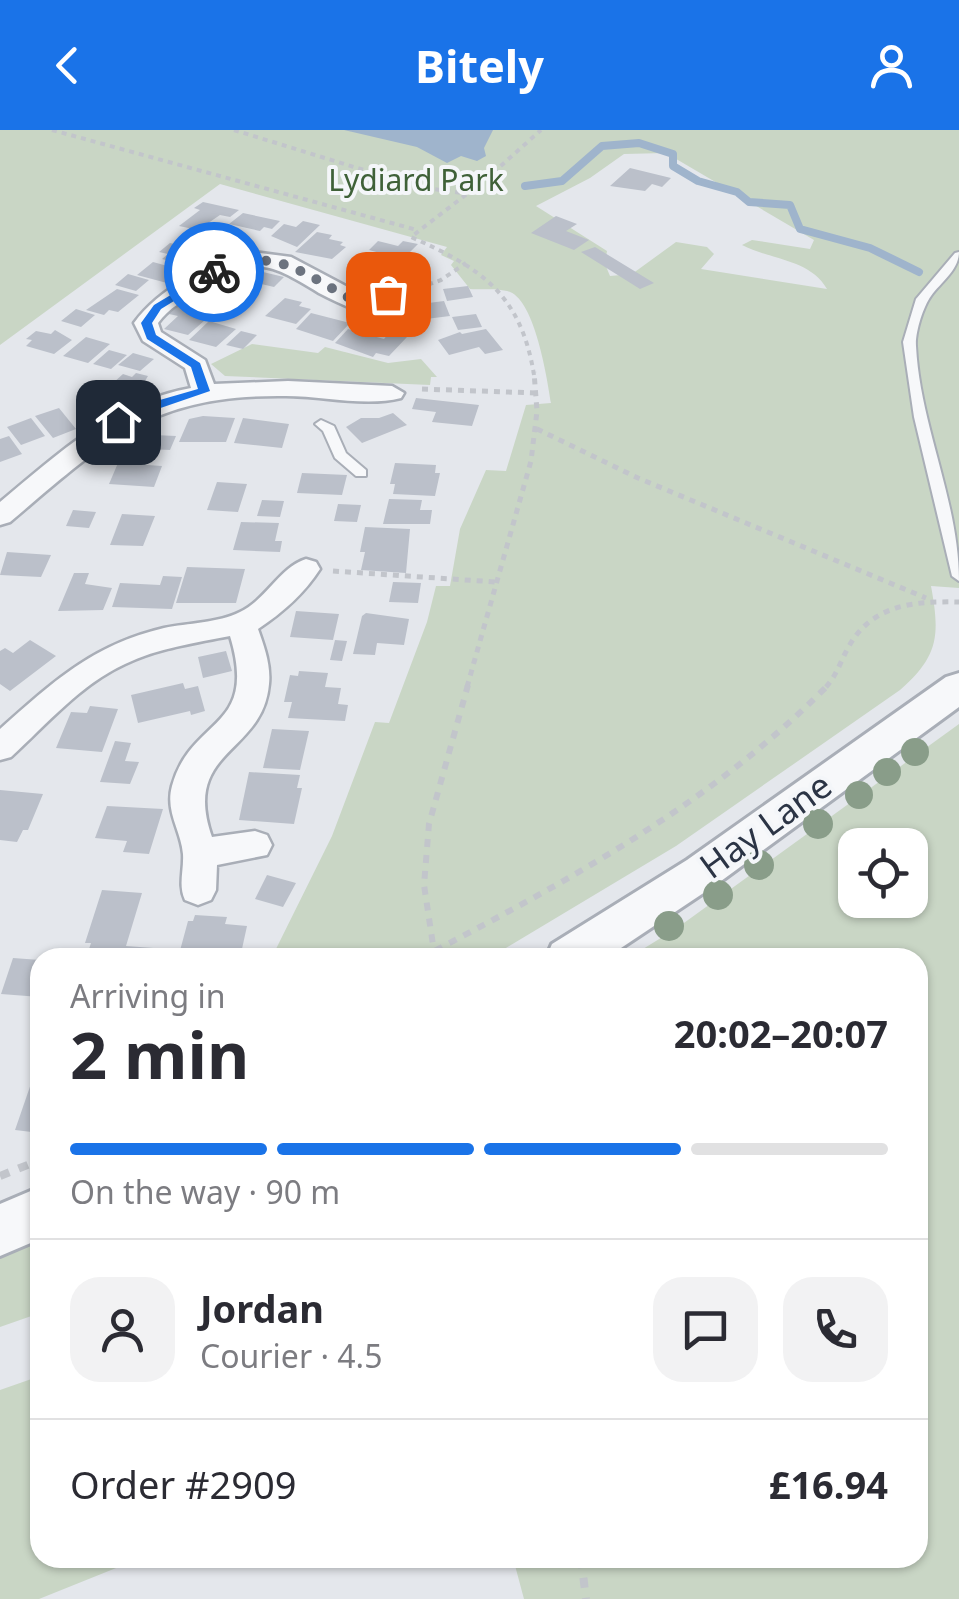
<!DOCTYPE html>
<html lang="en">
<head>
<meta charset="utf-8">
<style>
  :root { --surface:#fff; --page:#f2f2f3; --text:#2b2b33; --muted:#7c7c81; --line:#e1e1e2; --accent:#1a73e8 }
  body { margin:0; font-family:"Noto Sans",sans-serif; background:var(--page); color:var(--text); height:100vh; display:flex; flex-direction:column; font-size:38px; white-space:nowrap }
  * { box-sizing:border-box; margin:0 }
  p { font-size:32px; color:var(--muted) }
  .icon { flex:none; width:55px; height:55px; fill:none; stroke:currentColor; stroke-width:2; stroke-linecap:round; stroke-linejoin:round }
  .map { position:relative; flex:1; overflow:hidden }
  .panel { position:absolute; left:30px; top:818px; width:898px; height:620px; display:flex; flex-direction:column; background:var(--surface); border-radius:30px; box-shadow:0 2px 8px #0004 }
  .panel>* { flex:none }
  .controls { position:absolute; left:838px; top:698px; display:grid; gap:20px }
  .controls a { display:grid; place-items:center; width:90px; height:90px; border-radius:20px; background:var(--surface); box-shadow:0 2px 8px #0004; font-size:50px }
  .pin { position:absolute; display:grid; place-items:center; width:85px; height:85px; color:#fff; margin:-42px; border-radius:20px; box-shadow:0 5px 15px #0006 }
  .courier { position:absolute; display:grid; place-items:center; width:100px; height:100px; margin:-50px; border:8px solid #1a73e8; border-radius:50%; background:#fff; color:#222; box-shadow:0 2px 12px #0007 }
  .summary em { font-style:normal; font-weight:700 }
  .summary div { display:flex; flex-direction:column-reverse }
  .summary { display:flex; align-items:center; justify-content:space-between; height:170px; padding:0 40px }
  h1 { font-size:65px; font-weight:700; line-height:75px }
  .bar { display:grid; grid-template-columns:repeat(4,1fr); gap:15px 10px; align-content:center; height:120px; padding:0 40px }
  .bar i { height:12px; border-radius:8px; background:var(--line) }
  .bar .active { background:var(--accent) }
  .bar p { grid-column:span 4 }
  .line { display:flex; align-items:center; gap:25px; padding:0 40px; border-top:2px solid var(--line) }
  .line div { flex:1 }
  .round { display:grid; place-items:center; flex:none; width:105px; height:105px; border-radius:30px; background:var(--page) }
  header { display:flex; justify-content:space-between; align-items:center; height:130px; padding:0 40px; background:var(--accent); color:#fff; font-size:45px; font-weight:700 }
  .map>svg:first-child { display:block }
</style>
</head>
<body>
<header><svg class="icon" aria-label="back" viewBox="0 0 24 24"><path d="M15 5l-7 7 7 7"/></svg>Bitely<svg class="icon" aria-label="person" viewBox="0 0 24 24"><circle cx="12" cy="8" r="4"/><path d="M4 21q1-7 8-7t8 7"/></svg></header>
<div class="map">
<svg width="959" height="1469" viewBox="0 0 959 1469">
  <rect width="100%" height="100%" fill="#e4e7ec"/>
  <!-- green -->
  <path fill="#c9d6c5" fill-rule="evenodd" d="M 0,0 L 959,0 L 959,458 L 931,456 C 940,505 939,526 900,560 L 676,716 L 491,827 L 272,827 L 332,706 L 375,592 L 389,593 L 427,492 L 436,456 L 450,456 L 460,399 L 486,340 L 506,341 L 526,275 L 551,273 C 547,247 535,172 510,162 C 499,158 482,160 470,159 L 451,135 L 454,131 L 441,125 L 447,117 L 220,54 L 0,215 ZM 666,23 L 814,110 L 810,119 L 752,110 L 742,115 C 771,130 810,129 827,159 L 701,139 L 714,124 L 707,117 L 676,112 L 632,144 L 610,146 L 605,134 L 607,121 L 536,76 L 590,48 L 624,24 Z
    M 252,214 L 318,223 L 325,217 L 388,233 L 421,229 L 437,247 L 431,247 L 430,255 L 225,246 L 211,234 Z
    M 959,594 L 959,1469 L 524,1469 L 513,1428 L 918,1428 L 918,828 L 630,827 L 677,798 ZM 855,715 L 910,715 L 910,770 L 855,770 Z
    M 40,1104 L 40,1183 L 0,1197 L 0,1123 Z
    M 40,1246 L 40,1428 L 141,1428 L 39,1469 L 0,1469 L 0,1260 Z"/>
  <!-- water -->
  <path fill="#9fb4cc" d="M 344,0 L 493,0 L 484,18 L 486,26 L 477,31 L 461,26 L 447,33 L 417,17 Z"/>
  <g fill="none" stroke-linecap="round" stroke-linejoin="round">
    <!-- stream -->
    <path stroke="#9fb4cc" stroke-width="8" d="M 525,56 L 562,51 L 602,16 L 639,13 L 673,24 L 673,36 L 698,51 L 737,62 L 749,72 L 790,75 L 800,99 L 870,118 L 919,142"/>
  </g>
  <!-- building -->
  <path fill="#bbc0ca" d="M 630,38 L 671,48 L 662,57 L 652,54 L 645,61 L 610,56 Z
    M 203,72 L 239,80 L 230,87 L 220,85 L 198,100 L 179,96 L 200,80 L 194,78 Z
    M 243,83 L 280,91 L 272,99 L 264,97 L 260,101 L 229,94 Z
    M 556,86 L 577,94 L 566,101 L 589,110 L 574,120 L 531,103 Z
    M 303,91 L 320,95 L 297,117 L 271,106 L 284,94 L 296,97 Z
    M 194,102 L 213,106 L 198,119 L 202,125 L 195,131 L 185,135 L 162,129 L 168,124 L 159,122 L 170,113 L 179,115 Z
    M 317,102 L 332,105 L 329,109 L 343,112 L 340,115 L 346,117 L 332,129 L 295,122 Z
    M 378,111 L 398,116 L 403,111 L 418,114 L 398,134 L 374,129 L 380,123 L 369,120 Z
    M 595,117 L 654,153 L 640,159 L 581,122 Z
    M 371,131 L 393,137 L 371,158 L 349,152 Z
    M 153,132 L 182,140 L 167,153 L 137,145 Z
    M 263,142 L 284,147 L 274,157 L 253,152 Z
    M 128,144 L 149,150 L 136,161 L 115,155 Z
    M 239,148 L 261,158 L 237,173 L 212,166 L 222,152 Z
    M 468,156 L 473,167 L 447,171 L 443,159 Z
    M 117,159 L 139,165 L 118,182 L 109,180 L 104,185 L 86,180 Z
    M 285,168 L 302,172 L 299,176 L 311,179 L 296,194 L 265,186 Z
    M 444,171 L 450,186 L 418,190 L 413,175 Z
    M 183,172 L 199,179 L 191,186 L 205,190 L 188,205 L 164,199 L 178,186 L 169,184 Z
    M 76,179 L 95,185 L 81,197 L 61,191 Z
    M 311,183 L 350,193 L 333,211 L 296,199 Z
    M 476,184 L 482,197 L 458,200 L 452,187 Z
    M 209,191 L 236,199 L 216,217 L 189,210 Z
    M 348,199 L 384,209 L 390,202 L 407,207 L 389,226 L 376,223 L 373,227 L 335,213 Z
    M 486,199 L 503,220 L 485,224 L 479,217 L 449,225 L 438,210 L 460,202 L 462,204 Z
    M 55,200 L 72,210 L 54,224 L 26,216 L 32,210 L 26,209 L 36,201 L 51,204 Z
    M 241,201 L 257,205 L 243,219 L 226,215 Z
    M 86,207 L 110,214 L 88,233 L 63,226 Z
    M 109,220 L 127,225 L 111,239 L 93,234 Z
    M 133,223 L 154,229 L 140,241 L 118,235 Z
    M 136,243 L 148,246 L 142,256 L 148,258 L 140,265 L 134,264 L 127,270 L 102,263 L 123,244 L 132,247 Z
    M 416,268 L 479,275 L 472,296 L 432,292 L 436,282 L 412,279 Z
    M 59,278 L 76,299 L 53,308 L 35,286 Z
    M 393,283 L 407,295 L 362,313 L 346,297 L 361,288 L 379,288 Z
    M 203,286 L 235,288 L 226,312 L 179,312 L 189,289 Z
    M 31,288 L 45,306 L 21,315 L 7,297 Z
    M 243,288 L 289,294 L 282,318 L 234,313 Z
    M 154,305 L 176,306 L 170,320 L 148,319 Z
    M 9,306 L 22,324 L 0,332 L 0,309 Z
    M 118,333 L 162,336 L 154,357 L 109,354 Z
    M 395,333 L 436,335 L 435,343 L 440,343 L 435,366 L 393,364 L 395,354 L 390,354 Z
    M 302,343 L 347,345 L 342,365 L 297,363 Z
    M 217,352 L 247,354 L 238,382 L 207,380 Z
    M 389,369 L 422,370 L 420,380 L 432,380 L 430,394 L 383,394 Z
    M 262,370 L 284,371 L 280,387 L 257,386 Z
    M 338,374 L 361,375 L 357,392 L 334,391 Z
    M 73,380 L 96,382 L 89,398 L 66,396 Z
    M 122,384 L 155,386 L 143,416 L 110,415 Z
    M 241,392 L 279,393 L 275,411 L 282,411 L 280,422 L 233,420 Z
    M 365,397 L 410,399 L 406,443 L 361,440 L 365,422 L 360,422 Z
    M 7,422 L 51,425 L 41,447 L 0,445 Z
    M 187,437 L 245,439 L 236,473 L 176,473 Z
    M 74,443 L 89,443 L 85,454 L 112,458 L 103,480 L 58,481 Z
    M 163,446 L 182,447 L 172,479 L 112,477 L 120,453 L 160,455 Z
    M 393,452 L 421,453 L 418,473 L 389,472 Z
    M 296,481 L 339,484 L 333,510 L 290,507 Z
    M 366,483 L 409,489 L 404,515 L 377,513 L 375,525 L 353,524 L 362,486 Z
    M 30,510 L 56,526 L 10,561 L 0,554 L 0,521 L 5,518 L 13,523 Z
    M 335,510 L 347,511 L 342,531 L 330,530 Z
    M 226,521 L 232,541 L 203,548 L 198,527 Z
    M 299,541 L 328,543 L 325,557 L 341,558 L 338,574 L 348,575 L 345,591 L 288,588 L 292,572 L 284,572 L 290,545 L 298,546 Z
    M 183,553 L 185,559 L 198,556 L 205,581 L 191,585 L 190,581 L 138,593 L 131,565 Z
    M 90,576 L 118,579 L 102,622 L 56,618 L 71,582 L 87,583 Z
    M 272,599 L 309,601 L 300,640 L 263,638 Z
    M 115,611 L 131,613 L 125,631 L 139,632 L 130,654 L 100,652 Z
    M 249,642 L 300,645 L 297,658 L 302,658 L 294,694 L 239,690 Z
    M 0,660 L 43,664 L 28,700 L 23,700 L 17,712 L 0,710 Z
    M 107,676 L 163,679 L 149,724 L 123,722 L 127,711 L 95,708 Z
    M 267,745 L 296,753 L 283,777 L 255,769 Z
    M 102,760 L 142,763 L 126,816 L 167,819 L 165,828 L 86,828 L 91,813 L 85,813 Z
    M 195,785 L 227,787 L 225,794 L 247,796 L 240,828 L 178,828 L 188,791 L 193,791 Z
    M 13,828 L 40,830 L 40,867 L 1,864 Z
    M 34,945 L 40,945 L 40,1003 L 15,1000 Z"/>
  <g fill="none" stroke-linecap="round" stroke-linejoin="round">
    <!-- service casing -->
    <g stroke="#a9aeb7" stroke-width="4">
      <path id="service" d="M 959,122 C 959,140 941,152 931,166 C 923,177 915,203 916,216 C 920,296 959,371 959,451 L 952,446 L 914,287 L 903,212 L 916,169 L 955,123 Z
        M 321,290 L 334,296 L 346,323 L 366,340 L 366,346 L 356,346 L 335,328 L 323,301 L 315,294 Z"/>
    </g>
    <!-- minor casing -->
    <g stroke="#a9aeb7" stroke-width="5">
      <path id="minor" d="M 253,122 L 291,127 L 410,190 L 398,197 L 390,195 C 367,184 341,175 319,163 C 268,132 255,125 200,160 C 184,170 169,178 158,193 L 161,202 L 205,230 L 214,254 L 288,251 L 392,256 L 404,263 L 401,268 C 366,277 322,266 286,266 C 151,264 107,310 10,392 L 0,395 L 0,372 C 59,323 113,272 191,258 L 185,238 L 143,211 L 134,193 C 161,156 209,134 253,122 Z
        M 306,429 L 316,432 L 320,439 C 304,464 282,483 258,499 C 264,516 271,535 269,554 C 263,625 181,619 212,707 L 255,701 L 267,705 L 272,715 L 267,725 L 217,735 L 216,760 L 211,770 L 198,775 L 185,770 C 178,755 184,741 183,724 C 181,700 165,682 172,656 C 191,586 259,601 230,506 C 195,513 158,518 125,534 C 81,554 47,594 11,627 L 0,630 L 0,599 C 53,552 92,515 164,498 C 188,493 218,493 240,482 C 266,470 280,437 306,429 Z"/>
    </g>
    <!-- tertiary casing -->
    <g stroke="#a9aeb7" stroke-width="6">
      <path id="tertiary" d="M 959,543 L 959,577 L 717,754 L 606,828 L 546,828 L 552,814 L 687,730 L 946,547 Z
        M 40,1057 L 40,1109 L 0,1126 L 0,1074 Z"/>
    </g>
    <!-- path-far3 -->
    <path stroke="#c2c5cb" stroke-width="4" stroke-dasharray="5 5" stroke-linecap="butt" d="M 52,0 L 417,100
      M 234,0 L 419,57 L 462,63
      M 400,165 L 441,150 L 466,133
      M 534,245 C 521,164 481,138 411,107 L 485,50 L 541,0"/>
    <!-- path-far2 -->
    <path stroke="#c2c5cb" stroke-width="5" stroke-dasharray="6 6" stroke-linecap="butt" d="M 422,259 L 536,263
      M 537,299 L 638,348 L 926,468
      M 333,441 L 496,452
      M 467,557 L 531,331 L 537,281 L 534,242
      M 826,557 C 837,545 841,530 849,516 C 873,474 915,471 959,472"/>
    <!-- path-far1 -->
    <path stroke="#c2c5cb" stroke-width="6" stroke-dasharray="8 8" stroke-linecap="butt" d="M 421,828 C 566,752 713,673 828,555
      M 435,828 L 424,755 L 429,694 L 468,555"/>
    <!-- path -->
    <path stroke="#c2c5cb" stroke-width="8" stroke-dasharray="10 10" stroke-linecap="butt" d="M 0,1046 L 40,1030
      M 581,1428 L 586,1469"/>
    <!-- service -->
    <use href="#service" fill="#f7f8fa" fill-rule="evenodd"/>
    <!-- minor -->
    <use href="#minor" fill="#f7f8fa" fill-rule="evenodd"/>
    <!-- tertiary -->
    <use href="#tertiary" fill="#f7f8fa" fill-rule="evenodd"/>
  </g>
  <!-- trees -->
  <g fill="#899d89">
    <circle cx="915" cy="622" r="14"/>
    <circle cx="887" cy="642" r="14"/>
    <circle cx="859" cy="665" r="14"/>
    <circle cx="818" cy="694" r="15"/>
    <circle cx="759" cy="735" r="15"/>
    <circle cx="718" cy="765" r="15"/>
    <circle cx="669" cy="796" r="15"/>
  </g>
  <!-- route -->
  <path fill="#1a73e8" d="M 214,139 L 218,144 L 161,179 L 152,193 L 156,205 L 200,233 L 210,261 L 114,294 L 114,290 L 153,272 L 198,259 L 191,237 L 147,209 L 141,193 L 154,175 Z"/>
  <g fill="none" stroke-linecap="round" stroke-linejoin="round">
    <!-- done -->
    <path stroke="#6c737f" stroke-width="10" stroke-dasharray="0 18" d="M 214,142 C 279,110 311,152 366,176 L 388,164"/>
  </g>
  <g text-anchor="middle" stroke-width="8" stroke-linejoin="round" paint-order="stroke">
    <!-- far-park labels -->
    <g font-size="30" fill="#3f6138" stroke="#f4f6f9">
      <text x="416" y="61">Lydiard Park</text>
    </g>
    <!-- street labels -->
    <g font-size="35" fill="#2b3445" stroke="#f4f6f9">
      <text transform="translate(766 696) rotate(-36)" y="12">Hay Lane</text>
    </g>
  </g>
</svg>
<div class="controls">
<a><svg class="icon" aria-label="locate" viewBox="0 0 24 24"><circle cx="12" cy="12" r="6"/><path d="M12 2v4M12 18v4M2 12h4M18 12h4"/></svg></a>
</div>
<div class="pin" style="left:388px;top:164px;background:#ea580c"><svg class="icon" aria-label="bag" viewBox="0 0 24 24"><path d="M5 8h14l-1 12H6zM9 8a3 3 0 0 1 6 0"/></svg></div>
<div class="pin" style="left:118px;top:292px;background:#1f2937"><svg class="icon" aria-label="home" viewBox="0 0 24 24"><path d="M3 11l9-7 9 7M6 9v11h12V9"/></svg></div>
<div class="courier" style="left:214px;top:142px"><svg class="icon" aria-label="bike" viewBox="0 0 24 24"><circle cx="6" cy="16" r="4"/><circle cx="18" cy="16" r="4"/><path d="M6 16l4-8h5l3 8M10 8l3 8H6M13 5h3"/></svg></div>
<section class="panel">
<div class="summary"><div><h1>2 min</h1><p>Arriving in</p></div><em>20:02–20:07</em></div>
<div class="bar"><i class="active"></i><i class="active"></i><i class="active"></i><i></i><p>On the way · 90 m</p></div>
<div class="line" style="height:180px"><a class="round"><svg class="icon" aria-label="person" viewBox="0 0 24 24"><circle cx="12" cy="8" r="4"/><path d="M4 21q1-7 8-7t8 7"/></svg></a><div><b>Jordan</b><p>Courier · 4.5</p></div><a class="round"><svg class="icon" aria-label="chat" viewBox="0 0 24 24"><path d="M4 5h16v11H9l-5 4z"/></svg></a><a class="round"><svg class="icon" aria-label="phone" viewBox="0 0 24 24"><path d="M5 4h4l2 5-3 2q2 4 5 5l2-3 5 2v4C11 20 4 13 5 4z"/></svg></a></div>
<div class="line" style="height:130px"><div>Order #2909</div><b>£16.94</b></div>
</section>
</div>
</body>
</html>
